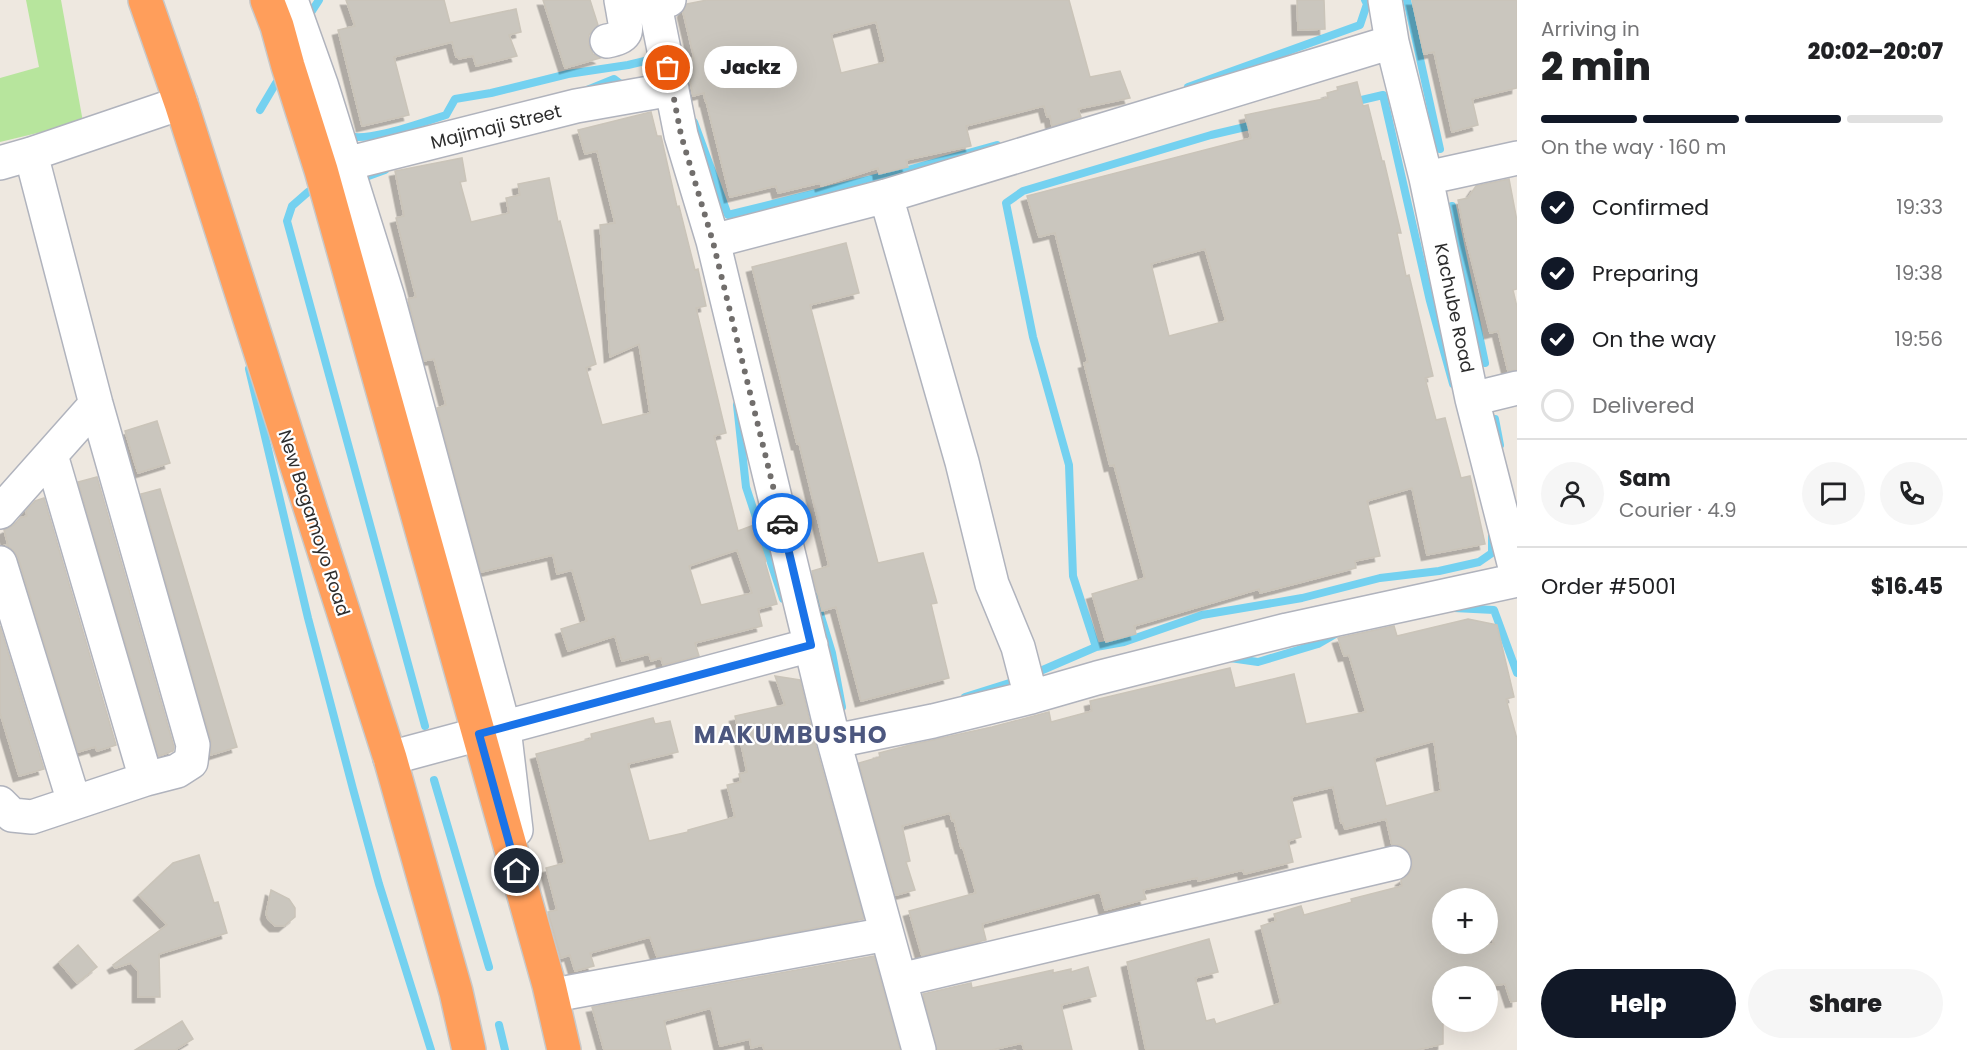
<!DOCTYPE html>
<html lang="en">
<head>
<meta charset="utf-8">
<style>
  :root { --surface:#fff; --page:#f6f6f6; --text:#202124; --muted:#757577; --line:#e0e0e0; --accent:#111827 }
  body { margin:0; font-family:Poppins,sans-serif; background:var(--page); color:var(--text); height:100vh; display:flex; flex-direction:column; font-size:22px; white-space:nowrap }
  * { box-sizing:border-box; margin:0 }
  p { font-size:20px; color:var(--muted) }
  .icon { flex:none; width:33px; height:33px; fill:none; stroke:currentColor; stroke-width:2; stroke-linecap:round; stroke-linejoin:round }
  .map { position:relative; flex:1; overflow:hidden }
  .panel { display:flex; flex-direction:column; background:var(--surface); width:450px }
  .panel>* { flex:none }
  .buttons { position:absolute; left:1432px; top:888px; display:grid; gap:12px }
  .buttons a { display:grid; place-items:center; width:66px; height:66px; border-radius:50%; background:var(--surface); box-shadow:0 6px 24px #0002; font-size:30px }
  .pin { position:absolute; display:grid; place-items:center; width:51px; height:51px; color:#fff; margin:-26px; border:3px solid #fff; border-radius:50%; box-shadow:0 2px 6px #0007 }
  .courier { position:absolute; display:grid; place-items:center; width:60px; height:60px; margin:-30px; border:4px solid #1a73e8; border-radius:50%; background:#fff; color:#222; box-shadow:0 2px 8px #0007 }
  .bubble { position:absolute; height:42px; border-radius:21px; background:var(--surface); box-shadow:0 6px 24px #0002; font-size:20px; font-weight:800; line-height:42px; text-align:center }
  .overview em { font-style:normal; font-weight:800 }
  .overview div { display:flex; flex-direction:column-reverse }
  .overview { display:flex; align-items:center; justify-content:space-between; height:102px; padding:0 24px }
  h1 { font-size:39px; font-weight:800; line-height:45px }
  .bar { display:grid; grid-template-columns:repeat(4,1fr); gap:9px 6px; align-content:center; height:72px; padding:0 24px }
  .bar i { height:8px; border-radius:4px; background:var(--line) }
  .bar .on { background:var(--accent) }
  .bar p { grid-column:span 4 }
  .line { display:flex; align-items:center; gap:15px; padding:0 24px; border-top:2px solid var(--line) }
  .line div { flex:1 }
  .round { display:grid; place-items:center; flex:none; width:63px; height:63px; border-radius:32px; background:var(--page) }
  ol { padding:0 24px; list-style:none }
  li { display:flex; align-items:center; gap:18px; height:66px }
  li p { margin-inline-start:auto }
  li .icon { padding:6px; border-radius:50%; background:var(--accent); color:#fff; stroke-width:4 }
  li:last-child { color:var(--muted) }
  li i { width:33px; height:33px; border:3px solid var(--line); border-radius:50% }
  .cta { display:flex; gap:12px; margin-top:auto; padding:12px 24px }
  .cta a { flex:1; height:69px; border-radius:36px; background:var(--accent); color:#fff; font-size:24px; font-weight:800; line-height:69px; text-align:center }
  .cta a+a { background:var(--page); color:var(--text) }
  main { display:flex; flex:1; min-height:0 }
  .map>svg:first-child { display:block }
</style>
</head>
<body>
<main>
<div class="map">
<svg width="1517" height="1050" viewBox="0 0 1517 1050">
  <defs>
    <filter id="shadow"><feDropShadow dx="-5.5" dy="5.5" stdDeviation="0" flood-color="#0004"/></filter>
  </defs>
  <rect width="100%" height="100%" fill="#eee8e0"/>
  <!-- green -->
  <path fill="#b7e59d" d="M 26,0 L 61,0 L 83,122 L 0,142 L 0,78 L 39,67 Z"/>
  <g fill="none" stroke-linecap="round" stroke-linejoin="round">
    <!-- stream -->
    <path stroke="#74d1f0" stroke-width="8" d="M 1407,0 L 1440,149
      M 306,20 L 319,0
      M 1188,87 L 1360,25 L 1367,4 L 1365,0
      M 587,90 L 614,79 L 626,88
      M 1353,102 L 1383,95 L 1430,301 L 1453,384
      M 260,110 L 276,83 L 285,89
      M 694,122 L 728,215 L 904,171 L 997,145
      M 346,135 C 366,144 423,122 446,115 L 455,99 L 491,93 L 568,74 L 628,65 L 649,60
      M 363,178 L 385,170
      M 308,192 L 292,206 L 287,221 L 425,726
      M 1452,206 L 1485,363
      M 249,369 L 308,618 L 353,789 L 379,884 L 431,1050
      M 737,405 L 746,487 L 783,599
      M 1495,419 L 1500,445
      M 815,597 L 832,653 L 842,707
      M 1454,608 L 1494,610 L 1517,673
      M 1096,647 L 1073,576 L 1069,465 L 1033,337 L 1006,203 L 1023,191 L 1211,135 L 1258,124
      M 1230,658 L 1258,662 L 1318,644 L 1337,633
      M 1031,675 L 1096,647 L 1124,642 L 1202,615 L 1302,598 L 1380,578 L 1439,571 L 1479,562 L 1492,553 L 1492,536
      M 965,697 L 1019,680
      M 434,780 L 489,967
      M 499,1025 L 505,1050"/>
  </g>
  <!-- building -->
  <path fill="#cac6be" stroke="#cac4b9" stroke-width="1.5" fill-rule="evenodd" filter="url(#shadow)" d="M 346,0 L 444,0 L 450,23 L 516,9 L 521,32 L 509,35 L 517,56 L 476,66 L 473,56 L 459,59 L 458,57 L 456,57 L 452,42 L 394,57 L 409,115 L 362,126 L 338,30 L 355,26 Z
    M 543,0 L 590,0 L 598,25 L 589,35 L 589,45 L 593,54 L 600,58 L 565,68 Z
    M 707,0 L 1069,0 L 1090,77 L 1120,71 L 1130,98 L 1078,109 L 1081,117 L 1052,126 L 1050,116 L 1047,117 L 1044,106 L 966,126 L 971,146 L 906,160 L 908,167 L 879,174 L 878,168 L 821,186 L 820,183 L 778,193 L 776,186 L 730,197 L 706,101 L 705,101 L 704,93 L 693,96 L 686,60 L 694,58 L 683,12 L 687,4 ZM 876,22 L 886,62 L 841,73 L 831,34 Z
    M 1297,0 L 1324,0 L 1325,29 L 1298,30 Z
    M 1412,0 L 1517,0 L 1517,88 L 1472,99 L 1478,125 L 1452,132 L 1434,52 L 1424,54 Z
    M 1357,82 L 1363,106 L 1368,105 L 1382,161 L 1384,161 L 1401,233 L 1397,233 L 1406,276 L 1409,275 L 1433,376 L 1425,378 L 1436,420 L 1445,418 L 1461,478 L 1470,476 L 1485,544 L 1427,555 L 1412,488 L 1367,501 L 1380,556 L 1355,561 L 1356,568 L 1260,593 L 1259,589 L 1134,626 L 1136,634 L 1106,642 L 1092,594 L 1145,578 L 1114,465 L 1110,466 L 1084,363 L 1088,362 L 1055,233 L 1039,237 L 1027,196 L 1251,138 L 1245,115 L 1328,98 L 1327,93 L 1338,90 L 1337,87 ZM 1205,249 L 1226,321 L 1169,336 L 1151,264 Z
    M 651,112 L 657,136 L 661,136 L 677,207 L 679,206 L 695,270 L 698,269 L 706,306 L 696,308 L 726,433 L 714,436 L 738,531 L 754,525 L 766,561 L 765,562 L 777,604 L 758,609 L 762,626 L 695,643 L 699,656 L 663,665 L 661,658 L 651,661 L 649,654 L 622,661 L 615,636 L 568,651 L 561,629 L 587,621 L 572,570 L 557,574 L 553,555 L 481,572 L 437,408 L 446,405 L 434,359 L 424,361 L 408,299 L 416,297 L 396,218 L 404,216 L 395,171 L 462,158 L 466,181 L 460,182 L 471,222 L 509,213 L 506,198 L 520,195 L 518,184 L 549,178 L 558,222 L 560,221 L 596,364 L 586,368 L 602,425 L 650,413 L 639,344 L 610,357 L 600,225 L 615,223 L 597,151 L 585,154 L 578,130 ZM 737,550 L 752,593 L 701,605 L 689,566 Z
    M 1509,179 L 1517,221 L 1517,289 L 1513,290 L 1517,307 L 1517,370 L 1508,371 L 1498,331 L 1490,333 L 1466,239 L 1458,200 L 1468,198 L 1476,186 Z
    M 846,243 L 859,293 L 810,305 L 878,563 L 923,553 L 937,603 L 931,604 L 949,678 L 861,701 L 836,607 L 822,611 L 812,571 L 829,566 L 799,443 L 797,444 L 752,267 Z
    M 157,421 L 170,463 L 138,473 L 125,431 Z
    M 97,477 L 174,747 L 173,751 L 159,756 L 78,482 Z
    M 160,489 L 237,747 L 211,755 L 211,740 L 141,494 Z
    M 44,498 L 116,745 L 97,751 L 95,747 L 78,752 L 18,557 L 13,550 L 6,545 L 8,545 L 4,530 L 14,525 L 20,518 L 27,516 L 26,511 L 35,501 Z
    M 1468,619 L 1497,625 L 1514,697 L 1506,699 L 1517,739 L 1517,1001 L 1511,1002 L 1505,984 L 1488,986 L 1488,976 L 1443,976 L 1443,1044 L 1417,1050 L 1146,1050 L 1127,962 L 1209,939 L 1218,972 L 1195,978 L 1206,1021 L 1214,1019 L 1216,1024 L 1281,1003 L 1261,926 L 1276,921 L 1274,914 L 1301,906 L 1304,915 L 1352,902 L 1351,899 L 1402,886 L 1401,880 L 1407,876 L 1412,869 L 1412,859 L 1407,850 L 1400,845 L 1392,845 L 1386,819 L 1345,829 L 1343,823 L 1341,823 L 1333,787 L 1291,797 L 1301,837 L 1288,841 L 1293,862 L 1244,874 L 1243,870 L 1198,881 L 1197,878 L 1143,890 L 1146,899 L 1105,910 L 1100,892 L 982,924 L 986,940 L 922,956 L 909,911 L 976,893 L 963,848 L 961,848 L 954,820 L 952,821 L 950,813 L 902,826 L 910,861 L 906,862 L 915,890 L 896,895 L 859,763 L 880,757 L 879,753 L 910,745 L 992,727 L 1049,712 L 1051,722 L 1092,711 L 1090,701 L 1230,668 L 1235,688 L 1294,674 L 1306,724 L 1366,712 L 1349,655 L 1344,656 L 1338,638 L 1394,626 L 1397,636 ZM 1434,741 L 1441,791 L 1386,806 L 1374,758 ZM 1443,898 L 1488,898 L 1488,920 L 1494,944 L 1443,944 Z
    M 0,626 L 44,769 L 19,776 L 0,713 Z
    M 775,676 L 800,680 L 815,743 L 864,919 L 657,957 L 650,937 L 590,953 L 594,966 L 575,971 L 570,955 L 561,958 L 548,912 L 557,910 L 546,868 L 565,863 L 536,754 L 592,739 L 591,734 L 653,718 L 655,724 L 670,721 L 678,752 L 628,764 L 649,841 L 688,832 L 688,830 L 735,817 L 727,785 L 741,782 L 739,774 L 747,772 L 735,716 L 785,705 Z
    M 199,855 L 214,903 L 218,902 L 227,933 L 159,954 L 160,997 L 138,997 L 138,971 L 131,963 L 115,968 L 113,965 L 167,925 L 139,895 L 173,863 Z
    M 271,890 L 289,899 L 295,908 L 295,917 L 284,926 L 275,926 L 268,919 L 266,914 Z
    M 78,945 L 97,967 L 77,983 L 59,962 Z
    M 874,956 L 900,1050 L 764,1050 L 763,1045 L 751,1048 L 750,1039 L 720,1046 L 711,1008 L 664,1021 L 671,1050 L 604,1050 L 592,1007 Z
    M 1088,967 L 1096,996 L 1061,1005 L 1072,1050 L 1024,1050 L 1022,1043 L 992,1050 L 937,1050 L 923,994 L 971,983 L 972,988 L 1053,970 L 1053,973 L 1071,969 L 1071,972 Z
    M 182,1021 L 193,1039 L 175,1050 L 135,1050 Z"/>
  <g fill="none" stroke-linecap="round" stroke-linejoin="round">
    <!-- minor casing -->
    <g stroke="#b0b3bd" stroke-width="36">
      <path id="minor" d="M 291,0 L 321,84 L 388,298 L 504,728 L 516,830
        M 621,0 L 623,11 L 669,0
        M 654,0 L 681,135 L 713,241 L 833,738 L 919,1050
        M 1385,0 L 1392,42 L 1426,178 L 1472,399 L 1517,575
        M 607,41 C 631,36 626,31 623,11
        M 0,163 L 31,154 L 181,103
        M 326,169 L 576,106 L 672,89
        M 1426,178 L 1517,158
        M 886,196 L 962,462 L 992,584 L 1018,647 L 1031,697
        M 713,241 L 886,196 L 1392,42
        M 1472,399 L 1517,388
        M 51,455 L 146,779
        M 0,512 L 96,404
        M 0,563 L 74,802
        M 833,738 L 850,738 L 933,721 L 1031,697 L 1097,678 L 1287,630 L 1517,580
        M 390,758 L 811,645
        M 0,803 L 12,815 L 32,817 L 146,779 L 177,771 L 191,762 L 193,745 L 96,404 L 31,154
        M 900,980 L 1394,863
        M 554,995 L 887,934"/>
    </g>
    <!-- highway casing -->
    <g stroke="#c8c8c8" stroke-width="36">
      <path id="highway" d="M 145,0 L 181,103 L 390,758 L 456,992 L 469,1050
        M 267,0 L 277,26 L 288,66 L 321,170 L 549,985 L 564,1050"/>
    </g>
    <!-- minor -->
    <use href="#minor" stroke="#fff" stroke-width="33"/>
    <!-- highway -->
    <use href="#highway" stroke="#ff9e5b" stroke-width="33"/>
  </g>
  <g fill="none" stroke-linecap="round" stroke-linejoin="round">
    <!-- done -->
    <path stroke="#716e6c" stroke-width="6" stroke-dasharray="0 10.8" d="M 668,68 L 681,135 L 713,242 L 782,523"/>
    <!-- route -->
    <path stroke="#1a73e8" stroke-width="8" d="M 517,871 L 479,734 L 811,645 L 782,523"/>
  </g>
  <g text-anchor="middle" stroke-width="4.5" stroke-linejoin="round" paint-order="stroke">
    <!-- street labels -->
    <g font-size="18" fill="#2d2d2d" stroke="#fff">
      <text transform="translate(496 127) rotate(-14)" y="6">Majimaji Street</text>
      <text transform="translate(1454 308) rotate(78)" y="6">Kachube Road</text>
      <text transform="translate(314 523) rotate(72)" y="6">New Bagamoyo Road</text>
    </g>
    <!-- district labels -->
    <g font-size="24" font-weight="bold" letter-spacing="1.5" fill="#4c577f" stroke="#fff">
      <text x="791" y="743">MAKUMBUSHO</text>
    </g>
  </g>
</svg>
<div class="buttons">
<a>+</a>
<a>−</a>
</div>
<div class="pin" style="left:668px;top:68px;background:#ea580c"><svg class="icon" aria-label="bag" viewBox="0 0 24 24"><path d="M5 8h14l-1 12H6zM9 8a3 3 0 0 1 6 0"/></svg></div>
<div class="pin" style="left:517px;top:871px;background:#1f2937"><svg class="icon" aria-label="home" viewBox="0 0 24 24"><path d="M3 11l9-7 9 7M6 9v11h12V9"/></svg></div>
<div class="courier" style="left:782px;top:523px"><svg class="icon" aria-label="car" viewBox="0 0 24 24"><path d="M5 17H2v-5l4-1 3-4h7l3 4 3 1v5h-3M9 17h6M6 11h13"/><circle cx="7" cy="17" r="2"/><circle cx="17" cy="17" r="2"/></svg></div>
<div class="bubble" style="left:704px;top:46px;width:93px">Jackz</div>
</div>
<section class="panel">
<div class="overview"><div><h1>2 min</h1><p>Arriving in</p></div><em>20:02–20:07</em></div>
<div class="bar"><i class="on"></i><i class="on"></i><i class="on"></i><i></i><p>On the way · 160 m</p></div>
<ol>
<li><svg class="icon" aria-label="check" viewBox="0 0 24 24"><path d="M5 12l5 5 9-10"/></svg>Confirmed<p>19:33</p></li>
<li><svg class="icon" aria-label="check" viewBox="0 0 24 24"><path d="M5 12l5 5 9-10"/></svg>Preparing<p>19:38</p></li>
<li><svg class="icon" aria-label="check" viewBox="0 0 24 24"><path d="M5 12l5 5 9-10"/></svg>On the way<p>19:56</p></li>
<li><i></i>Delivered</li>
</ol>
<div class="line" style="height:108px"><a class="round"><svg class="icon" aria-label="person" viewBox="0 0 24 24"><circle cx="12" cy="8" r="4"/><path d="M4 21q1-7 8-7t8 7"/></svg></a><div><b>Sam</b><p>Courier · 4.9</p></div><a class="round"><svg class="icon" aria-label="chat" viewBox="0 0 24 24"><path d="M4 5h16v11H9l-5 4z"/></svg></a><a class="round"><svg class="icon" aria-label="phone" viewBox="0 0 24 24"><path d="M5 4h4l2 5-3 2q2 4 5 5l2-3 5 2v4C11 20 4 13 5 4z"/></svg></a></div>
<div class="line" style="height:78px"><div>Order #5001</div><b>$16.45</b></div>
<div class="cta"><a>Help</a><a>Share</a></div>
</section>
</main>
</body>
</html>
